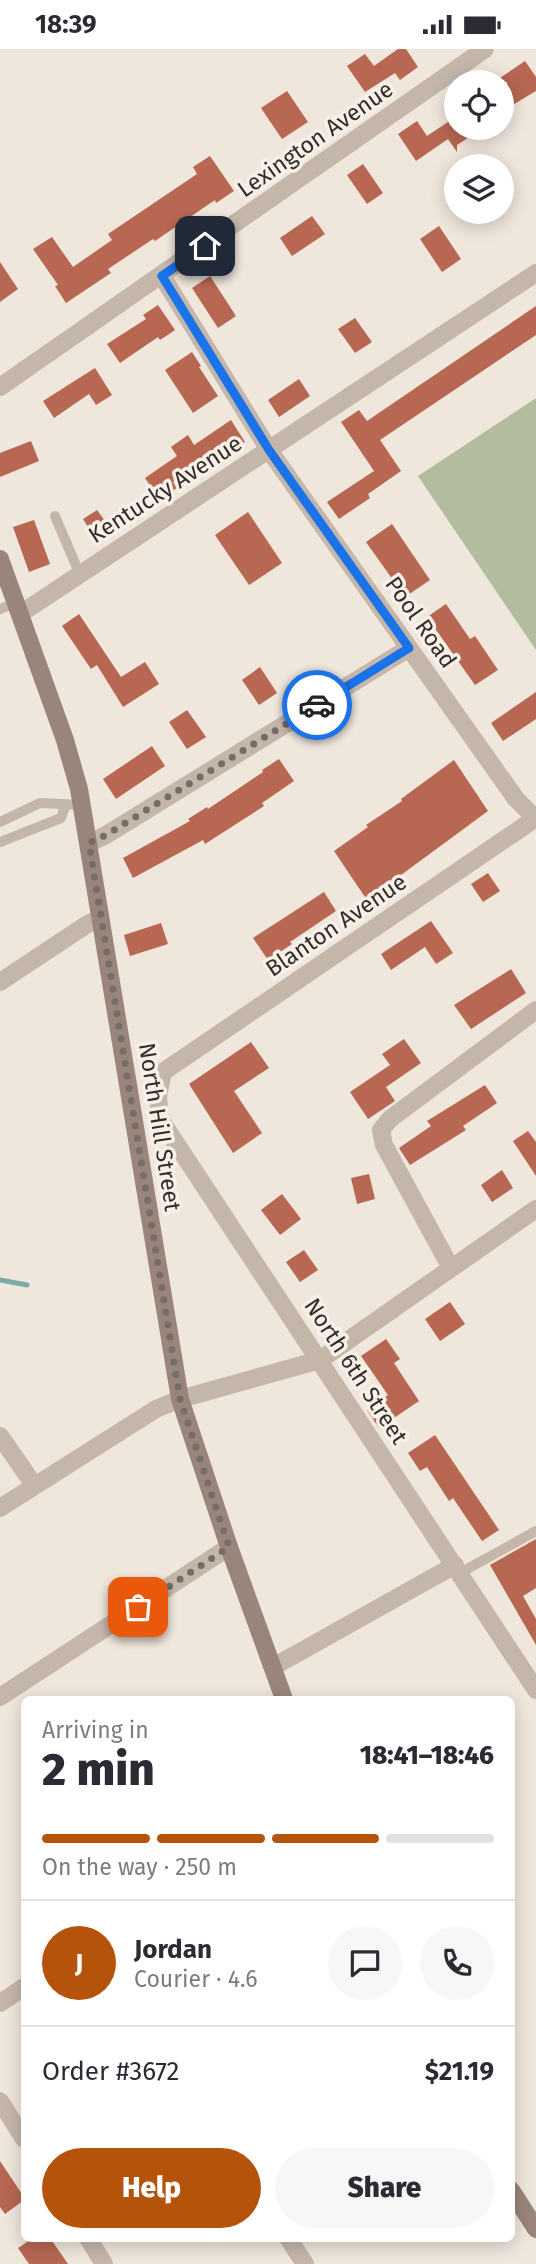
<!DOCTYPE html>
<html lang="en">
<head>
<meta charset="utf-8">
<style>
  :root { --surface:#fff; --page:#f7f7f7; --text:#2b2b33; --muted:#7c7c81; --line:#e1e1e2; --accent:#b45309 }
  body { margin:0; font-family:"Fira Sans",sans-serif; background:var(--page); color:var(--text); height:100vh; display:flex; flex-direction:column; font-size:26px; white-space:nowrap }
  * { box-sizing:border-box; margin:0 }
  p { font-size:23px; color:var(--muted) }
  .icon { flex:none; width:38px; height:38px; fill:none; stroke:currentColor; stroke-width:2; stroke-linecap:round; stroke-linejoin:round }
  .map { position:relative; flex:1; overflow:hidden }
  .drawer { position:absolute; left:21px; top:1647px; width:494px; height:546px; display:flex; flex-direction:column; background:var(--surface); border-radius:10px; box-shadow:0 4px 18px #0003 }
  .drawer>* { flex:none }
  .controls { position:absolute; left:444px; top:21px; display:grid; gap:14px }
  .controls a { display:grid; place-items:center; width:70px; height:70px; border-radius:50%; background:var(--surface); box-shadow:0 4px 18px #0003; font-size:35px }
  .pin { position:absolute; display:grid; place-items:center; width:60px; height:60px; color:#fff; margin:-30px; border-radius:14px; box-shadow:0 4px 10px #0006 }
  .courier { position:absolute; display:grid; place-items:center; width:70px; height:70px; margin:-35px; border:5px solid #1a73e8; border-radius:50%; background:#fff; color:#222; box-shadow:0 2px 9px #0007 }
  .summary em { font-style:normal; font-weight:800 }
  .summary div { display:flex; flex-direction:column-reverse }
  .summary { display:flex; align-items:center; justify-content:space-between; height:119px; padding:0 21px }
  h1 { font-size:46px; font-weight:800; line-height:52px }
  .bar { display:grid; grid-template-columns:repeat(4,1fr); gap:10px 7px; align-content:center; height:84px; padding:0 21px }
  .bar i { height:9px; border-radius:5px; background:var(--line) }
  .bar .selected { background:var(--accent) }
  .bar p { grid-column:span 4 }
  .line { display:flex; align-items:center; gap:18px; padding:0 21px; border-top:2px solid var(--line) }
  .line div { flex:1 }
  .round { display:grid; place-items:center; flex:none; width:74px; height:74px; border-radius:37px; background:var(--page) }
  .primary-button { display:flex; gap:14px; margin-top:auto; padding:14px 21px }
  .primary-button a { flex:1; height:80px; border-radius:42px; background:var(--accent); color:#fff; font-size:28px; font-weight:800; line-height:80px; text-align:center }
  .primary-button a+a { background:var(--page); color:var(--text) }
  .status { display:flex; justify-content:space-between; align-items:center; height:49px; padding:0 35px; background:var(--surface); direction:ltr }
  .status svg { height:19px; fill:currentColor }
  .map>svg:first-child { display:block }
</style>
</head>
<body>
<div class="status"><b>18:39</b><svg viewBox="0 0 49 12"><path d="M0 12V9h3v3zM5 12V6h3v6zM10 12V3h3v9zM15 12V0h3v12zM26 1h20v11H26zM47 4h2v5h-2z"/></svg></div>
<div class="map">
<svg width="536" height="2215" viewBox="0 0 536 2215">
  <rect width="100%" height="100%" fill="#efe6dc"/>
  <!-- green -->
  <path fill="#b3bc9e" d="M 536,349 L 536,601 L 418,427 Z"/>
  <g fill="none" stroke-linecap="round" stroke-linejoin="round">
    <!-- stream -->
    <path stroke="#7fa8a8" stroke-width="5" d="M 0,1231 L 27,1236"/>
  </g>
  <!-- building -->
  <path fill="#b76752" d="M 398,0 L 406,0 L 418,18 L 400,31 L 395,24 L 365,43 L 347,17 L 365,5 L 374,17 Z
    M 525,12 L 536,28 L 536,42 L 506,60 L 507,33 L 494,33 Z
    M 287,42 L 308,73 L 282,90 L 261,59 Z
    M 457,67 L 457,79 L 483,79 L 457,96 L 457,103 L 448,90 L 416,112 L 398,85 L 417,72 L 427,87 Z
    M 210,107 L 234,142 L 216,154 L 215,151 L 155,192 L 153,190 L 108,220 L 111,224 L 66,254 L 55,237 L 58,236 L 33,200 L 52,188 L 73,218 L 112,191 L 108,185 L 197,125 L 193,118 Z
    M 363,115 L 383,144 L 367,155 L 347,126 Z
    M 312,167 L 325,185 L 292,207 L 280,189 Z
    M 439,177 L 461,210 L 442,223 L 420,190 Z
    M 0,213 L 18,240 L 0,253 Z
    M 210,227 L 236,267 L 218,279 L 192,239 Z
    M 158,256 L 175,281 L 160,291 L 158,288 L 120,314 L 107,295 L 146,270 L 143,266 Z
    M 536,257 L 536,286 L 380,391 L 401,422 L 368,445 L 370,449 L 339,470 L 327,453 L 374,422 L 341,373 L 359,361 L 367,372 Z
    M 355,269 L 372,293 L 355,304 L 338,280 Z
    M 192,303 L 201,317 L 199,318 L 218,347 L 193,364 L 165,321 Z
    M 95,319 L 112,346 L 96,356 L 89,345 L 54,369 L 43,352 Z
    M 299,330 L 310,347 L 279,368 L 268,351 Z
    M 231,371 L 245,393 L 229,404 L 225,398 L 173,433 L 177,439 L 160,451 L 145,429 L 177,407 L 171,398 L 188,386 L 194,396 Z
    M 31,392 L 39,412 L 0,428 L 0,404 Z
    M 97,461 L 108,476 L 93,486 L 83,470 Z
    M 248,463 L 282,514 L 249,536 L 215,486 Z
    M 34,471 L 50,515 L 29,523 L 13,478 Z
    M 392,475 L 430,531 L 405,548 L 366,493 Z
    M 446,555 L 470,590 L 475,587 L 498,621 L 475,636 L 427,568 Z
    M 79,565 L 121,628 L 145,613 L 159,635 L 123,658 L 97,616 L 91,620 L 62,577 Z
    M 260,618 L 277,644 L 259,656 L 242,631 Z
    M 536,643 L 536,670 L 503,692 L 491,674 Z
    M 187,661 L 206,688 L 187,700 L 169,673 Z
    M 152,697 L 165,717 L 116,750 L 103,730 Z
    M 279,710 L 294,732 L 262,754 L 264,757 L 205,795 L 203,791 L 133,829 L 123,809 L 190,772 L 188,770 L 207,758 L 208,760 L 263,723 L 262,721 Z
    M 454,711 L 488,762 L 367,851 L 334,802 L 368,778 L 366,776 L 402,752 L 401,750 Z
    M 488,824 L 500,842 L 483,853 L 471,835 Z
    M 324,843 L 336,862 L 290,893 L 292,895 L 268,911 L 253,889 Z
    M 431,872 L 453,904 L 436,915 L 425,898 L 391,921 L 381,905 Z
    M 161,874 L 168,895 L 130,907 L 124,886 Z
    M 511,920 L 526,944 L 471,980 L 454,956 Z
    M 404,990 L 421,1014 L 386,1038 L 395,1052 L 368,1070 L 350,1043 L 390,1016 L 382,1005 Z
    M 251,993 L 269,1019 L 234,1042 L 262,1084 L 233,1104 L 189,1035 Z
    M 485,1036 L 497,1054 L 463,1077 L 466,1081 L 410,1116 L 399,1099 L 431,1077 L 427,1072 Z
    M 528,1082 L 536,1093 L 536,1127 L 513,1092 Z
    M 502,1121 L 513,1139 L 492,1153 L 481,1136 Z
    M 369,1125 L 375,1150 L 357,1155 L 351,1129 Z
    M 282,1145 L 301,1170 L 280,1186 L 261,1161 Z
    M 304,1201 L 318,1221 L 300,1233 L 286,1213 Z
    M 450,1253 L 465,1275 L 440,1292 L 425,1270 Z
    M 386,1290 L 400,1310 L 394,1314 L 419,1352 L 379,1379 L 367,1361 L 388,1346 L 361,1307 Z
    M 435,1386 L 499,1481 L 482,1492 L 453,1449 L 449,1452 L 427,1418 L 420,1422 L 408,1404 Z
    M 536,1490 L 536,1539 L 523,1547 L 536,1570 L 536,1596 L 490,1516 Z
    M 0,2112 L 24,2148 L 24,2151 L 5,2165 L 0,2158 Z
    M 33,2189 L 50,2189 L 68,2215 L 29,2215 L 18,2199 Z"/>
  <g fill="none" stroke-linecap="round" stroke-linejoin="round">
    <!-- lane -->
    <path stroke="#c5b6aa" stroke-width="10" d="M 55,467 L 80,526
      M 0,560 L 16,554
      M 0,773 L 40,754 L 82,756
      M 0,793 L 61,769 L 66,755
      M 460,1524 L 536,1482"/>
    <!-- street -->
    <path stroke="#c5b6aa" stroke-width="18" d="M 162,227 L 269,401 L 516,750 L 536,770
      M 0,338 L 485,0
      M 20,565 L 536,224
      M 536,769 L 163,1023 L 158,1047 L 160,1070 L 536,1641
      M 89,794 L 106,786 L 409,599
      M 0,933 L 86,876 L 100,869
      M 451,1219 L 384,1096 L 381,1081 L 390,1070 L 536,961
      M 0,1387 L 34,1436
      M 0,1459 L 156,1360 L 180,1350 L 320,1311 L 536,1160
      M 273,1618 L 455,1516
      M 0,1648 L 229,1498
      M 0,1954 L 24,1938
      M 0,2052 L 24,2090
      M 88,2189 L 104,2215
      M 288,2189 L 305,2215"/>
    <!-- secondary -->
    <path stroke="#99857b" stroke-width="18" d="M 0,510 L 65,691 L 79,740 L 180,1350 L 229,1498 L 284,1650
      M 511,2141 L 536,2180"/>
  </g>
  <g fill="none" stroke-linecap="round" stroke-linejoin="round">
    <!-- done -->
    <path stroke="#756d67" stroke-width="7" stroke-dasharray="0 12.6" d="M 138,1558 L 229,1498 L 180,1350 L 89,794 L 106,786 L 317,656"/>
    <!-- route -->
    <path stroke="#1a73e8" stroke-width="9" d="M 205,197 L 162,227 L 269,401 L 409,599 L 317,656"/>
  </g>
  <g text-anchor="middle" stroke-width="7" stroke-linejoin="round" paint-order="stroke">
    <!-- street labels -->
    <g font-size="23" fill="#342c28" stroke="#f7f0e8">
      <text transform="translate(315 90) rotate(-35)" y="8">Lexington Avenue</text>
      <text transform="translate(165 440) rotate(-33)" y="8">Kentucky Avenue</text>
      <text transform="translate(421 573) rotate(55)" y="8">Pool Road</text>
      <text transform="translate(336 876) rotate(-34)" y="8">Blanton Avenue</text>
      <text transform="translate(160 1078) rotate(81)" y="8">North Hill Street</text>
      <text transform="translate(356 1322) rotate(57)" y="8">North 6th Street</text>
    </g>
  </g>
</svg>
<div class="controls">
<a><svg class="icon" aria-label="locate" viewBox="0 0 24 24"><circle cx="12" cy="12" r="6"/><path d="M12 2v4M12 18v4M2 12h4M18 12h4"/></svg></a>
<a><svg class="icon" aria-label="layers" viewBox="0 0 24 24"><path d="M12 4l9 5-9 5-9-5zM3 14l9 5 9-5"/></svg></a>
</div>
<div class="pin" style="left:138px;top:1558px;background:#ea580c"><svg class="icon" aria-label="bag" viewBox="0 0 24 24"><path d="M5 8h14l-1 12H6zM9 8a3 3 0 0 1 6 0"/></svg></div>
<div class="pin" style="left:205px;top:197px;background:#1f2937"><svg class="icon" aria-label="home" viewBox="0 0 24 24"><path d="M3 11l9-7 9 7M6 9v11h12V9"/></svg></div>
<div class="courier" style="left:317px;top:656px"><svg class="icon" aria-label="car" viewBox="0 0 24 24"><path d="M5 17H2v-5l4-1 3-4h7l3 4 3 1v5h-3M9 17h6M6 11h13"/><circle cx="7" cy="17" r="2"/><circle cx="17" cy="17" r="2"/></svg></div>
<section class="drawer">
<div class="summary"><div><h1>2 min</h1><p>Arriving in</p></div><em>18:41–18:46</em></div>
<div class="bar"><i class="selected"></i><i class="selected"></i><i class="selected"></i><i></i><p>On the way · 250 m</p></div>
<div class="line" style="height:126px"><b class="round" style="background:var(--accent);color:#fff">J</b><div><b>Jordan</b><p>Courier · 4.6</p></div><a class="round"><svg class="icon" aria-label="chat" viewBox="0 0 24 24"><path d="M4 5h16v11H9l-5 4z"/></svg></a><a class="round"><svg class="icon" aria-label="phone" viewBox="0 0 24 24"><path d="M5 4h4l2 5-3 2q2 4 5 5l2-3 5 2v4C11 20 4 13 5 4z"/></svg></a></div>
<div class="line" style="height:91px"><div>Order #3672</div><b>$21.19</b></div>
<div class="primary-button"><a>Help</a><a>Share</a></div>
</section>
</div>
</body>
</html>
